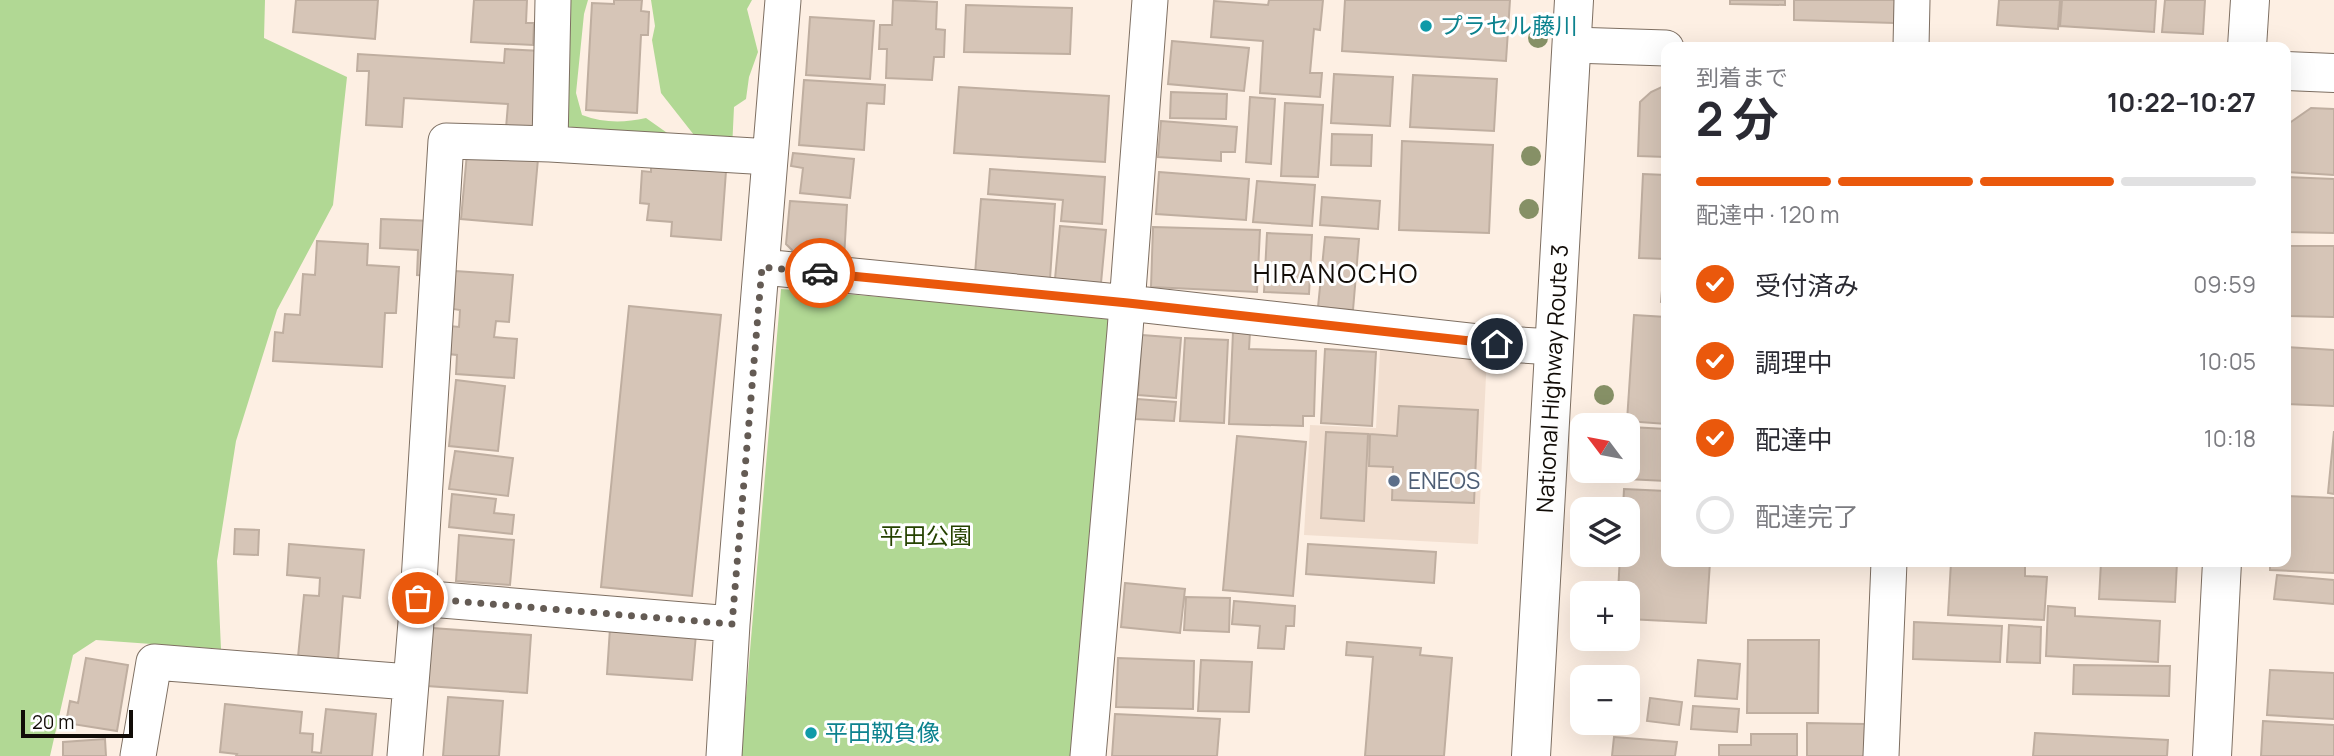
<!DOCTYPE html>
<html lang="ja">
<head>
<meta charset="utf-8">
<style>
  :root { --surface:#fff; --page:#f7f7f7; --text:#2b2b33; --muted:#7c7c81; --line:#e1e1e2; --accent:#ea580c }
  body { margin:0; font-family:Manrope,"Noto Sans JP",sans-serif; background:var(--page); color:var(--text); height:100vh; display:flex; flex-direction:column; font-size:26px; white-space:nowrap }
  * { box-sizing:border-box; margin:0 }
  p { font-size:23px; color:var(--muted) }
  .icon { flex:none; width:38px; height:38px; fill:none; stroke:currentColor; stroke-width:2; stroke-linecap:round; stroke-linejoin:round }
  .map { position:relative; flex:1; overflow:hidden }
  .details { position:absolute; left:1661px; top:42px; width:630px; height:525px; display:flex; flex-direction:column; background:var(--surface); border-radius:14px; box-shadow:0 7px 28px #0002 }
  .details>* { flex:none }
  .needle { width:46px; rotate:302deg }
  .fabs { position:absolute; left:1570px; top:413px; display:grid; gap:14px }
  .fabs a { display:grid; place-items:center; width:70px; height:70px; border-radius:14px; background:var(--surface); box-shadow:0 7px 28px #0002; font-size:35px }
  .scale { position:absolute; left:21px; bottom:18px; width:112px; box-sizing:border-box; padding-left:7px; border:4px solid #110c07; border-top:0; font-size:19px; line-height:24px; white-space:nowrap; color:#110c07; -webkit-text-stroke:5px #fff; paint-order:stroke }
  .pin { position:absolute; display:grid; place-items:center; width:60px; height:60px; color:#fff; margin:-30px; border:4px solid #fff; border-radius:50%; box-shadow:0 2px 7px #0007 }
  .courier { position:absolute; display:grid; place-items:center; width:70px; height:70px; margin:-35px; border:5px solid #ea580c; border-radius:50%; background:#fff; color:#222; box-shadow:0 2px 9px #0007 }
  .headline em { font-style:normal; font-weight:700 }
  .headline div { display:flex; flex-direction:column-reverse }
  .headline { display:flex; align-items:center; justify-content:space-between; height:119px; padding:0 35px }
  h1 { font-size:46px; font-weight:700; line-height:52px }
  .bar { display:grid; grid-template-columns:repeat(4,1fr); gap:10px 7px; align-content:center; height:84px; padding:0 35px }
  .bar i { height:9px; border-radius:5px; background:var(--line) }
  .bar .current { background:var(--accent) }
  .bar p { grid-column:span 4 }
  ol { padding:0 35px; list-style:none }
  li { display:flex; align-items:center; gap:21px; height:77px }
  li p { margin-inline-start:auto }
  li .icon { padding:7px; border-radius:50%; background:var(--accent); color:#fff; stroke-width:4 }
  li:last-child { color:var(--muted) }
  li i { width:38px; height:38px; border:4px solid var(--line); border-radius:50% }
  .map>svg:first-child { display:block }
</style>
</head>
<body>
<div class="map">
<svg width="2334" height="756" viewBox="0 0 2334 756">
  <rect width="100%" height="100%" fill="#fdefe3"/>
  <!-- commercial -->
  <path fill="#f2dfd0" d="M 1380,350 L 1487,355 L 1478,544 L 1304,535 L 1310,425 L 1376,428 Z"/>
  <!-- green -->
  <path fill="#b1d894" d="M 0,0 L 265,0 L 264,38 L 347,77 L 333,205 L 277,310 L 236,441 L 217,561 L 221,649 L 96,640 L 73,655 L 50,756 L 0,756 Z
    M 563,0 L 588,0 L 584,14 L 576,93 L 582,115 C 604,123 623,123 646,118 L 680,142 L 568,131 Z
    M 651,0 L 752,0 L 747,9 L 758,52 L 749,77 L 746,99 L 734,107 L 732,149 L 694,135 L 661,93 L 652,40 L 655,26 Z
    M 781,289 L 1110,315 L 1073,756 L 741,756 Z"/>
  <!-- building -->
  <path fill="#d6c5b7" stroke="#bfaea0" stroke-width="2" d="M 296,0 L 378,0 L 375,39 L 293,32 Z
    M 474,0 L 527,0 L 526,23 L 534,23 L 533,45 L 471,42 Z
    M 614,0 L 642,0 L 641,11 L 649,12 L 648,35 L 641,35 L 637,113 L 586,110 L 592,3 L 614,4 Z
    M 893,0 L 937,2 L 936,29 L 945,30 L 944,57 L 934,57 L 932,80 L 886,78 L 887,49 L 879,49 L 880,25 L 892,25 Z
    M 1269,0 L 1323,0 L 1320,30 L 1314,29 L 1310,73 L 1322,73 L 1320,97 L 1260,93 L 1263,41 L 1211,37 L 1214,1 L 1268,5 Z
    M 1345,0 L 1510,0 L 1506,61 L 1342,51 Z
    M 1730,0 L 1785,0 L 1785,5 L 1730,4 Z
    M 1794,0 L 1895,0 L 1894,23 L 1794,20 Z
    M 1999,0 L 2060,0 L 2058,29 L 1997,25 Z
    M 2062,0 L 2156,0 L 2154,32 L 2060,26 Z
    M 2165,0 L 2205,0 L 2203,34 L 2162,32 Z
    M 966,5 L 1072,8 L 1070,54 L 964,52 Z
    M 810,17 L 874,21 L 870,79 L 806,75 Z
    M 1172,41 L 1249,48 L 1244,91 L 1168,84 Z
    M 505,49 L 541,51 L 535,130 L 506,128 L 508,104 L 404,98 L 402,127 L 366,125 L 369,71 L 357,71 L 358,54 L 504,63 Z
    M 1334,74 L 1393,77 L 1390,126 L 1331,123 Z
    M 1413,75 L 1497,79 L 1494,131 L 1410,127 Z
    M 804,80 L 885,85 L 884,104 L 867,103 L 864,150 L 799,145 Z
    M 1666,85 L 1666,157 L 1638,156 L 1640,102 L 1651,92 Z
    M 959,87 L 1109,96 L 1105,162 L 954,153 Z
    M 1171,92 L 1227,94 L 1226,119 L 1170,118 Z
    M 1250,97 L 1275,99 L 1271,164 L 1246,162 Z
    M 1285,103 L 1323,105 L 1318,177 L 1281,176 Z
    M 2311,108 L 2334,109 L 2334,175 L 2286,172 L 2288,124 Z
    M 1161,121 L 1237,127 L 1235,152 L 1221,152 L 1221,161 L 1158,157 Z
    M 1332,134 L 1372,135 L 1371,166 L 1331,165 Z
    M 1402,141 L 1493,145 L 1489,233 L 1399,230 Z
    M 467,153 L 538,159 L 532,225 L 461,219 Z
    M 793,153 L 854,159 L 850,198 L 800,193 L 803,168 L 791,166 Z
    M 651,166 L 726,171 L 721,240 L 671,236 L 672,222 L 647,220 L 649,204 L 640,203 L 642,171 L 651,172 Z
    M 990,169 L 1105,177 L 1102,224 L 1061,221 L 1063,200 L 988,194 Z
    M 1159,172 L 1249,179 L 1246,220 L 1156,214 Z
    M 1643,174 L 1666,175 L 1666,259 L 1639,258 Z
    M 2286,177 L 2334,179 L 2334,233 L 2286,232 Z
    M 1257,181 L 1315,185 L 1312,226 L 1253,222 Z
    M 1322,197 L 1380,201 L 1378,229 L 1320,225 Z
    M 981,199 L 1055,204 L 1050,279 L 975,274 Z
    M 790,201 L 847,205 L 844,259 L 796,254 L 786,244 Z
    M 381,219 L 432,221 L 430,276 L 417,275 L 418,250 L 380,248 Z
    M 1060,226 L 1106,230 L 1101,283 L 1055,279 Z
    M 1153,227 L 1260,230 L 1257,292 L 1151,287 Z
    M 1267,233 L 1312,235 L 1309,294 L 1264,292 Z
    M 1325,237 L 1359,239 L 1353,310 L 1318,307 Z
    M 317,241 L 368,244 L 367,265 L 399,267 L 396,313 L 385,313 L 382,367 L 273,361 L 275,332 L 283,333 L 285,314 L 300,315 L 303,274 L 315,275 Z
    M 2290,246 L 2334,246 L 2334,317 L 2288,316 Z
    M 1664,268 L 1666,268 L 1666,303 L 1661,302 Z
    M 455,271 L 513,275 L 509,322 L 496,321 L 494,337 L 517,339 L 514,378 L 456,374 L 457,355 L 448,354 L 450,326 L 459,327 L 460,310 L 453,309 Z
    M 629,306 L 721,315 L 692,596 L 601,587 Z
    M 1634,315 L 1666,317 L 1666,424 L 1627,421 Z
    M 1233,332 L 1250,332 L 1249,349 L 1316,351 L 1314,416 L 1303,416 L 1303,426 L 1229,424 Z
    M 1142,335 L 1181,338 L 1176,398 L 1138,395 Z
    M 1185,338 L 1228,340 L 1224,423 L 1180,421 Z
    M 2286,347 L 2334,350 L 2334,406 L 2286,404 Z
    M 1325,349 L 1376,352 L 1372,426 L 1321,423 Z
    M 456,380 L 505,386 L 498,451 L 449,446 Z
    M 1137,399 L 1176,402 L 1174,421 L 1135,419 Z
    M 1399,406 L 1478,410 L 1474,503 L 1392,500 L 1393,467 L 1369,466 L 1370,434 L 1397,436 Z
    M 1630,427 L 1666,429 L 1666,481 L 1626,479 Z
    M 2334,431 L 2334,494 L 2328,493 Z
    M 1326,432 L 1368,434 L 1364,521 L 1321,518 Z
    M 1237,436 L 1306,442 L 1293,596 L 1223,590 Z
    M 455,451 L 513,458 L 508,496 L 449,489 Z
    M 1624,489 L 1666,491 L 1666,562 L 1710,562 L 1706,623 L 1628,619 L 1628,593 L 1618,593 L 1620,555 L 1628,555 L 1628,509 L 1623,509 Z
    M 452,494 L 496,499 L 494,513 L 514,515 L 512,534 L 449,527 Z
    M 2286,496 L 2334,498 L 2334,573 L 2270,570 L 2270,562 L 2286,562 Z
    M 235,529 L 259,530 L 258,555 L 234,554 Z
    M 459,535 L 514,540 L 510,585 L 456,581 Z
    M 289,544 L 364,550 L 360,598 L 343,596 L 338,660 L 298,657 L 304,595 L 319,596 L 320,578 L 287,575 Z
    M 1308,544 L 1436,552 L 1434,583 L 1306,574 Z
    M 1951,562 L 2025,562 L 2025,576 L 2047,577 L 2044,620 L 1948,615 Z
    M 2101,562 L 2177,562 L 2175,602 L 2099,599 Z
    M 2277,575 L 2334,580 L 2334,604 L 2274,599 Z
    M 1125,583 L 1185,589 L 1180,633 L 1121,627 Z
    M 1186,597 L 1230,598 L 1229,632 L 1184,630 Z
    M 1234,601 L 1295,606 L 1294,626 L 1286,626 L 1284,649 L 1258,648 L 1260,626 L 1232,624 Z
    M 2048,606 L 2075,608 L 2075,616 L 2160,621 L 2158,662 L 2046,656 Z
    M 1914,622 L 2002,626 L 2000,662 L 1913,659 Z
    M 2009,625 L 2041,627 L 2040,663 L 2007,662 Z
    M 432,628 L 531,635 L 527,693 L 427,686 Z
    M 610,628 L 696,634 L 692,680 L 607,674 Z
    M 1748,640 L 1819,640 L 1818,713 L 1747,713 Z
    M 1347,642 L 1421,648 L 1420,655 L 1452,658 L 1444,756 L 1365,756 L 1373,657 L 1346,655 Z
    M 86,658 L 128,665 L 117,731 L 66,723 L 70,701 L 78,703 Z
    M 1118,658 L 1194,661 L 1193,709 L 1116,707 Z
    M 1201,660 L 1252,662 L 1249,712 L 1198,711 Z
    M 1698,660 L 1740,664 L 1737,699 L 1695,696 Z
    M 2074,665 L 2170,666 L 2169,696 L 2073,694 Z
    M 2270,670 L 2334,673 L 2334,719 L 2267,715 Z
    M 448,697 L 503,701 L 499,756 L 443,756 Z
    M 1650,698 L 1682,702 L 1679,725 L 1647,721 Z
    M 225,704 L 302,712 L 300,733 L 313,734 L 312,752 L 321,753 L 326,709 L 376,714 L 372,756 L 236,756 L 237,754 L 220,752 Z
    M 1693,706 L 1739,709 L 1737,732 L 1691,729 Z
    M 1115,714 L 1220,719 L 1217,756 L 1112,756 Z
    M 2263,721 L 2334,725 L 2334,756 L 2261,756 Z
    M 1807,723 L 1865,724 L 1864,756 L 1807,756 Z
    M 2035,733 L 2168,740 L 2167,756 L 2033,756 Z
    M 1751,734 L 1797,734 L 1797,756 L 1719,756 L 1719,745 L 1751,745 Z
    M 1614,737 L 1677,742 L 1675,756 L 1612,756 Z
    M 105,739 L 106,756 L 63,756 L 63,742 Z"/>
  <g fill="none" stroke-linecap="round" stroke-linejoin="round">
    <!-- street casing -->
    <g stroke="#7e6f62" stroke-width="37">
      <path id="street" d="M 1572,45 L 1666,48
        M 1911,47 L 1912,0
        M 550,144 L 553,0
        M 762,267 L 1128,303 L 1487,343 L 1554,347
        M 418,598 L 732,624
        M 138,756 L 154,662 L 409,682
        M 405,756 L 418,598 L 446,141 L 550,144 L 770,157
        M 724,756 L 732,624 L 783,0
        M 1088,756 L 1125,331 L 1150,0
        M 1881,756 L 1889,562"/>
    </g>
    <!-- secondary casing -->
    <g stroke="#7e6f62" stroke-width="40">
      <path id="secondary" d="M 2286,71 L 2334,73"/>
    </g>
    <!-- primary casing -->
    <g stroke="#7e6f62" stroke-width="40">
      <path id="primary" d="M 2247,47 L 2250,0
        M 2212,756 L 2222,562"/>
    </g>
    <!-- highway casing -->
    <g stroke="#7e6f62" stroke-width="40">
      <g id="highway">
        <path id="s1" d="M 1531,756 L 1574,0"/>
      </g>
    </g>
    <!-- street -->
    <use href="#street" stroke="#fff" stroke-width="35"/>
    <!-- secondary -->
    <use href="#secondary" stroke="#fff" stroke-width="38"/>
    <!-- primary -->
    <use href="#primary" stroke="#fff" stroke-width="38"/>
    <!-- highway -->
    <use href="#highway" stroke="#fff" stroke-width="38"/>
  </g>
  <!-- trees -->
  <g fill="#869066">
    <circle cx="1538" cy="38" r="10"/>
    <circle cx="1531" cy="156" r="10"/>
    <circle cx="1529" cy="209" r="10"/>
    <circle cx="1604" cy="395" r="10"/>
  </g>
  <g fill="none" stroke-linecap="round" stroke-linejoin="round">
    <!-- done -->
    <path stroke="#645b54" stroke-width="7" stroke-dasharray="0 12.6" d="M 418,598 L 732,624 L 762,267 L 820,273"/>
    <!-- route -->
    <path stroke="#ea580c" stroke-width="9" d="M 820,273 L 1128,303 L 1497,344"/>
  </g>
  <!-- markers -->
  <g fill="#0f9aa8" stroke="#fff" stroke-width="2.5">
    <circle cx="1426" cy="26" r="7"/>
    <circle cx="811" cy="733" r="7"/>
  </g>
  <circle fill="#5c6f8a" stroke="#fff" stroke-width="2.5" cx="1394" cy="481" r="7"/>
  <g text-anchor="middle" stroke-width="6" stroke-linejoin="round" paint-order="stroke">
    <!-- culture labels -->
    <g font-size="23" fill="#0d838f" stroke="#fff" text-anchor="start">
      <text x="1440" y="34">プラセル藤川</text>
      <text x="825" y="741">平田靱負像</text>
    </g>
    <!-- street labels -->
    <g font-size="23" fill="#110c07" stroke="#fff">
      <text dy="8" stroke="none"><textPath href="#s1" startOffset="378">National Highway Route 3</textPath></text>
    </g>
    <!-- service labels -->
    <g font-size="23" fill="#4e5e75" stroke="#fff" text-anchor="start">
      <text x="1408" y="489">ENEOS</text>
    </g>
    <!-- park labels -->
    <g font-size="23" fill="#254200" stroke="#fff">
      <text x="926" y="544">平田公園</text>
    </g>
    <!-- quarter labels -->
    <g font-size="26" letter-spacing="2" fill="#110c07" stroke="#fff">
      <text x="1336" y="283">HIRANOCHO</text>
    </g>
  </g>
</svg>
<div class="fabs">
<a><svg class="needle" viewBox="-14 -14 28 28"><path d="M0-13l5 13h-10z" fill="#e53935"/><path d="M0 13l5-13h-10z" fill="#7c7c81"/></svg></a>
<a><svg class="icon" aria-label="layers" viewBox="0 0 24 24"><path d="M12 4l9 5-9 5-9-5zM3 14l9 5 9-5"/></svg></a>
<a>+</a>
<a>−</a>
</div>
<div class="scale">20 m</div>
<div class="pin" style="left:418px;top:598px;background:#ea580c"><svg class="icon" aria-label="bag" viewBox="0 0 24 24"><path d="M5 8h14l-1 12H6zM9 8a3 3 0 0 1 6 0"/></svg></div>
<div class="pin" style="left:1497px;top:344px;background:#1f2937"><svg class="icon" aria-label="home" viewBox="0 0 24 24"><path d="M3 11l9-7 9 7M6 9v11h12V9"/></svg></div>
<div class="courier" style="left:820px;top:273px"><svg class="icon" aria-label="car" viewBox="0 0 24 24"><path d="M5 17H2v-5l4-1 3-4h7l3 4 3 1v5h-3M9 17h6M6 11h13"/><circle cx="7" cy="17" r="2"/><circle cx="17" cy="17" r="2"/></svg></div>
<section class="details">
<div class="headline"><div><h1>2 分</h1><p>到着まで</p></div><em>10:22–10:27</em></div>
<div class="bar"><i class="current"></i><i class="current"></i><i class="current"></i><i></i><p>配達中 · 120 m</p></div>
<ol>
<li><svg class="icon" aria-label="check" viewBox="0 0 24 24"><path d="M5 12l5 5 9-10"/></svg>受付済み<p>09:59</p></li>
<li><svg class="icon" aria-label="check" viewBox="0 0 24 24"><path d="M5 12l5 5 9-10"/></svg>調理中<p>10:05</p></li>
<li><svg class="icon" aria-label="check" viewBox="0 0 24 24"><path d="M5 12l5 5 9-10"/></svg>配達中<p>10:18</p></li>
<li><i></i>配達完了</li>
</ol>
</section>
</div>
</body>
</html>
